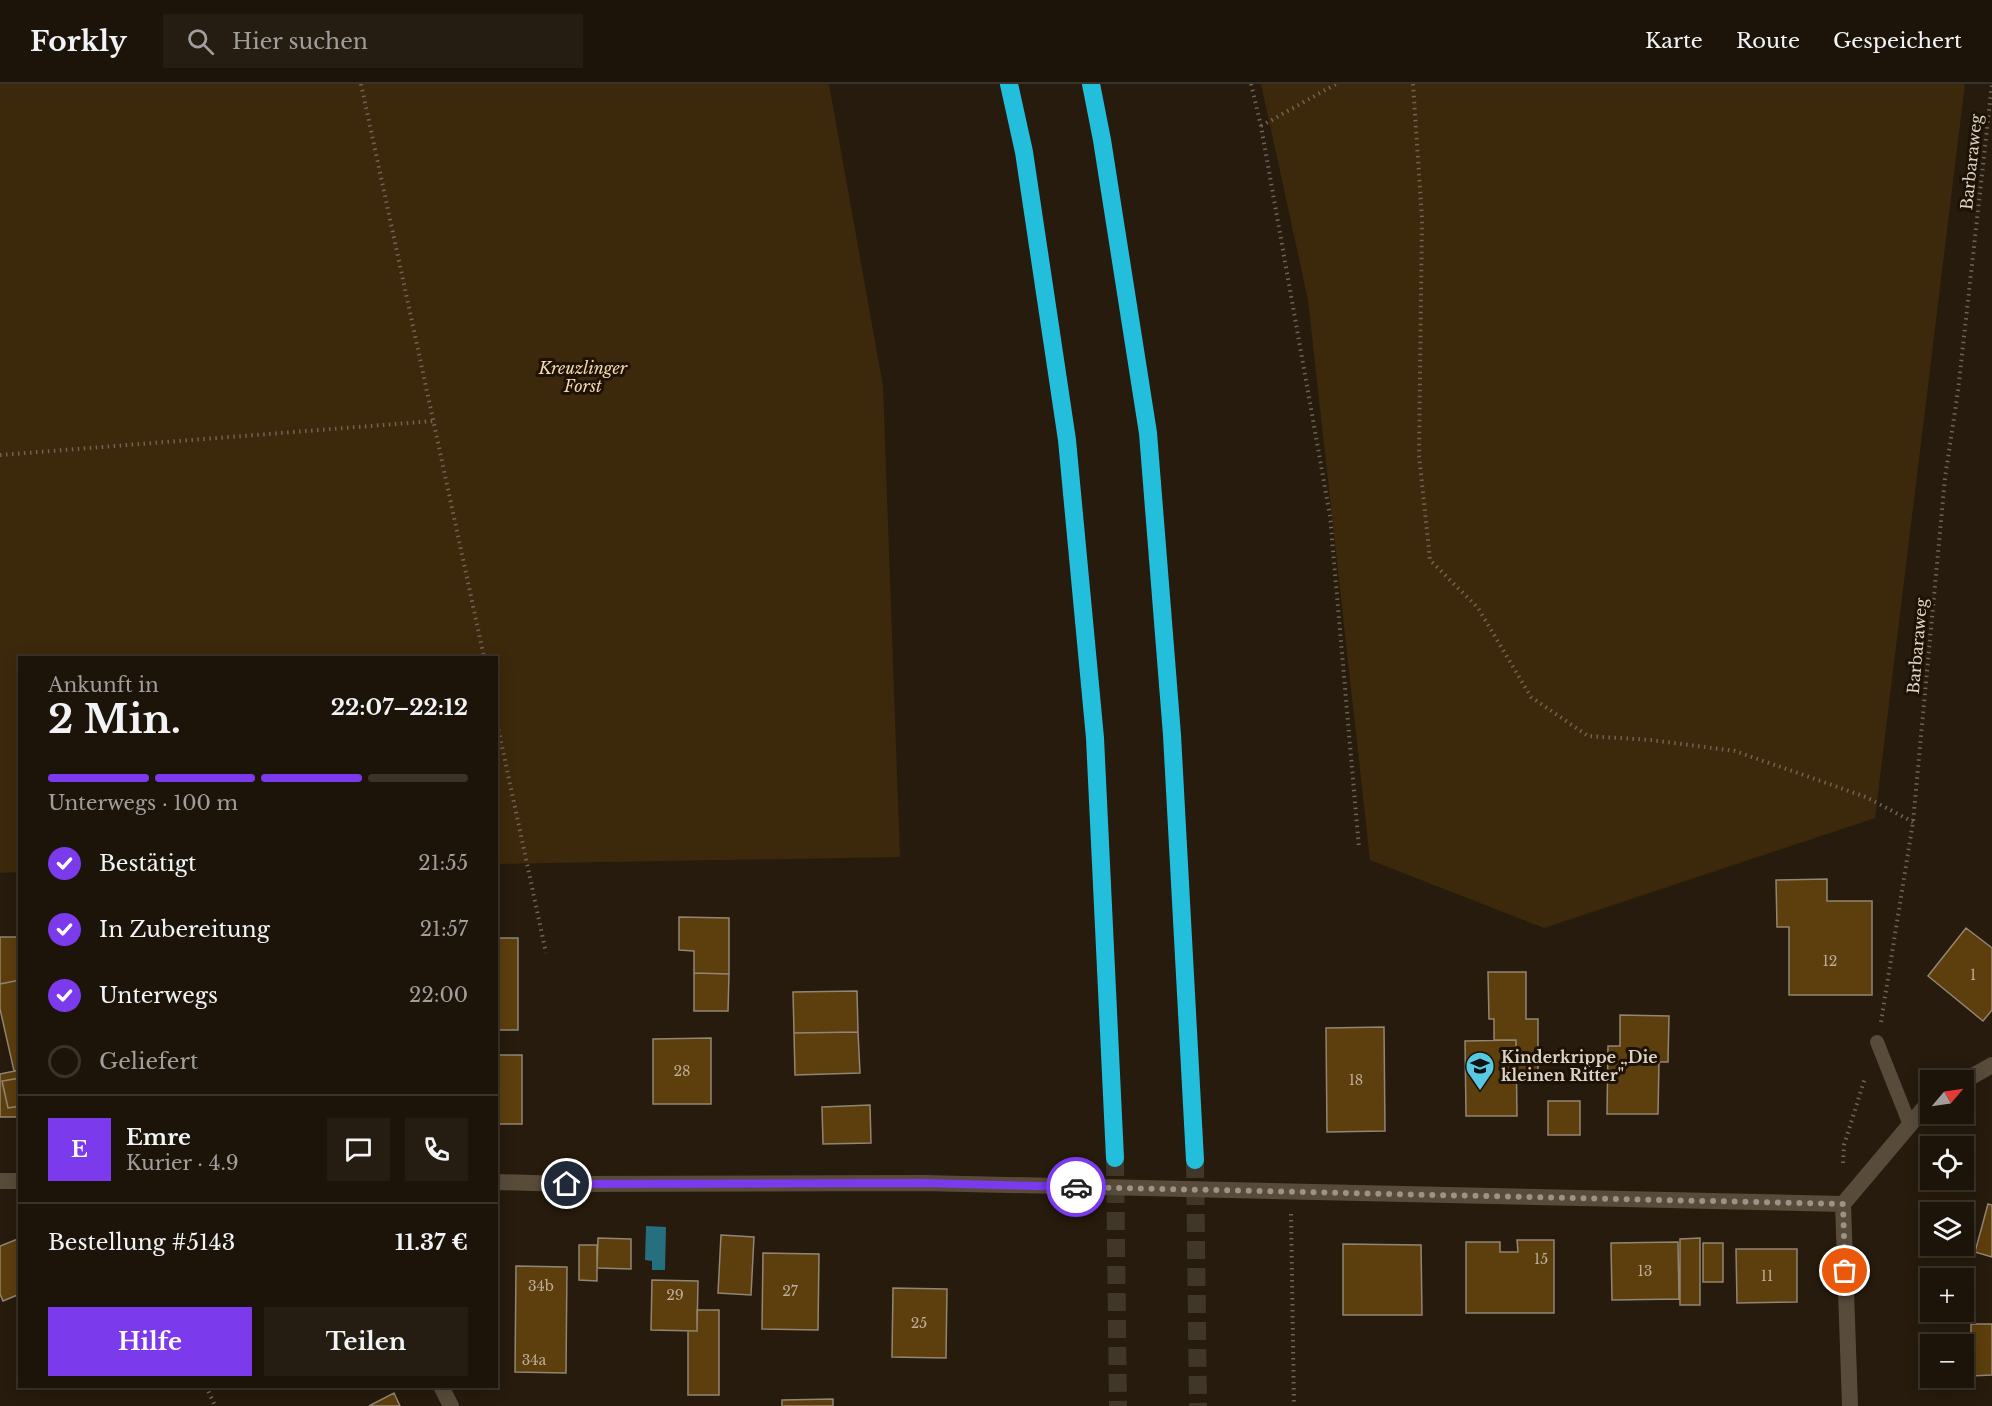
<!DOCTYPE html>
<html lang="de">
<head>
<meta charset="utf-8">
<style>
  :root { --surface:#1c1409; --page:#251d12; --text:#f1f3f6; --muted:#a09e9c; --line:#3a332a; --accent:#7c3aed }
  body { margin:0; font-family:"Libre Baskerville",serif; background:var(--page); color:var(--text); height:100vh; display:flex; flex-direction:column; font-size:22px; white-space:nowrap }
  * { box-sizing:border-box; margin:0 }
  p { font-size:20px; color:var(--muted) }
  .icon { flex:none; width:33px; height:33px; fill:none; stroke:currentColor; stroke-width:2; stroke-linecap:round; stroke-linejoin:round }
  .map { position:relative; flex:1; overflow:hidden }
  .sheet { position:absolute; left:18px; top:572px; width:480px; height:732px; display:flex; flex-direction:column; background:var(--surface); border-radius:0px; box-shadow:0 3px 15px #0003,0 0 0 2px var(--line) }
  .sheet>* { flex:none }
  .needle { width:39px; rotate:61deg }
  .buttons { position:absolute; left:1920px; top:986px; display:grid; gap:12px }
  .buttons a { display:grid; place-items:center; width:54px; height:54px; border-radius:0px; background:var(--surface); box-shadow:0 3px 15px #0003,0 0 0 2px var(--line); font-size:30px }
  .pin { position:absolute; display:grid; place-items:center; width:51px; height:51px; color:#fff; margin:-26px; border:3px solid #fff; border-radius:50%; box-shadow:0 2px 6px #0007 }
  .courier { position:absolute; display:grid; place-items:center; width:60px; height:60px; margin:-30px; border:4px solid #7c3aed; border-radius:50%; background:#fff; color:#222; box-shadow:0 2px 8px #0007 }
  .summary em { font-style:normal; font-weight:800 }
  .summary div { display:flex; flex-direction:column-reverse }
  .summary { display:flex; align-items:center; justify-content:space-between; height:102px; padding:0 30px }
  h1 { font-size:39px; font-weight:800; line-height:45px }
  .bar { display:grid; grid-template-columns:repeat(4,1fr); gap:9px 6px; align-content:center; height:72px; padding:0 30px }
  .bar i { height:8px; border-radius:4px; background:var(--line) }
  .bar .on { background:var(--accent) }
  .bar p { grid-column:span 4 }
  .line { display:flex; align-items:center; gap:15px; padding:0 30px; border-top:2px solid var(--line) }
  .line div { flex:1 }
  .round { display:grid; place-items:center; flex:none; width:63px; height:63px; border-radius:0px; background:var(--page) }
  ol { padding:0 30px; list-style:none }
  li { display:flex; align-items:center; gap:18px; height:66px }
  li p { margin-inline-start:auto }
  li .icon { padding:6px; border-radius:50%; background:var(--accent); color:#fff; stroke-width:4 }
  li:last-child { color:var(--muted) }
  li i { width:33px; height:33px; border:3px solid var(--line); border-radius:50% }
  .button { display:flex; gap:12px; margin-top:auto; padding:12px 30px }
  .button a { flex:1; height:69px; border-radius:0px; background:var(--accent); color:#fff; font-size:24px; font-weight:800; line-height:69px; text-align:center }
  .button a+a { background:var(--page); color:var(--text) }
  header { display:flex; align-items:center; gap:36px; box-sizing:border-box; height:84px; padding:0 30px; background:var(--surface); border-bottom:2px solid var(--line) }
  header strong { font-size:28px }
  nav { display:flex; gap:33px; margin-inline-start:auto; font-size:21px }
  .search { width:420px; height:54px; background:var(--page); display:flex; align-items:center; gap:15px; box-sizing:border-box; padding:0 21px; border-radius:0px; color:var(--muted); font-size:22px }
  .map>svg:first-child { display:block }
</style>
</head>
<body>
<header>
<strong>Forkly</strong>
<div class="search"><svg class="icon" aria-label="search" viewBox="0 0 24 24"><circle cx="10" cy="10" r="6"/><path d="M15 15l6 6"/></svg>Hier suchen</div>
<nav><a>Karte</a><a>Route</a><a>Gespeichert</a></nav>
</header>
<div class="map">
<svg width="1992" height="1322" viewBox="0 0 1992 1322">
  <rect width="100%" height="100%" fill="#261b0c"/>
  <!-- green -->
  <path fill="#3c290b" d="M 0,0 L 829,0 L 883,302 L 900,773 L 497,780 L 496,573 L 20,573 L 19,788 L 0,789 Z
    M 1261,0 L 1965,0 L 1875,734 L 1544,844 L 1370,776 L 1308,216 Z"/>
  <!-- water -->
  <path fill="#256f7f" d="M 646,1142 L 666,1143 L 665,1186 L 652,1186 L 652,1177 L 645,1176 Z"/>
  <!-- building -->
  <path fill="#5d3e0d" stroke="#938573" stroke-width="1.5" d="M 1827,795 L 1827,817 L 1872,817 L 1872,911 L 1789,911 L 1789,843 L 1777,843 L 1776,796 Z
    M 679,833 L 729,834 L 729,890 L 694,889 L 694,867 L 679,866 Z
    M 1966,844 L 1992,864 L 1992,926 L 1983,937 L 1928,892 Z
    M 0,853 L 20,853 L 20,896 L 0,900 Z
    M 496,854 L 518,854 L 518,946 L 496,946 Z
    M 1488,888 L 1526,888 L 1526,935 L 1538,935 L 1538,988 L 1516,988 L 1516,956 L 1494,956 L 1494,935 L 1489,935 Z
    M 694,889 L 729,890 L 728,927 L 694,927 Z
    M 20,896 L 20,986 L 14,987 L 0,925 L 0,900 Z
    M 857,907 L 858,948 L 794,949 L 793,908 Z
    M 1620,931 L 1669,932 L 1668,978 L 1659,978 L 1658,1030 L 1607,1030 L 1608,962 L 1620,962 Z
    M 1384,943 L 1385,1047 L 1327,1048 L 1326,944 Z
    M 858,948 L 860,989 L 795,991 L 794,949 Z
    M 711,954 L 711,1020 L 653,1020 L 653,955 Z
    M 1516,956 L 1517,1032 L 1466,1032 L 1465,957 Z
    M 496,971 L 522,971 L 522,1040 L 496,1040 Z
    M 20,986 L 20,994 L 2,997 L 8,1024 L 20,1022 L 20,1033 L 0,1033 L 0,990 Z
    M 20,994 L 20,1022 L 8,1024 L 2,997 Z
    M 1548,1017 L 1580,1017 L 1580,1051 L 1548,1051 Z
    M 870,1021 L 871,1059 L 823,1060 L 822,1023 Z
    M 1988,1120 L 1992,1121 L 1992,1173 L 1975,1168 Z
    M 721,1151 L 754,1153 L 751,1211 L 718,1209 Z
    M 20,1154 L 20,1210 L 3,1217 L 0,1210 L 0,1162 Z
    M 598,1154 L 631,1155 L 631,1185 L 597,1184 Z
    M 1700,1154 L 1700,1221 L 1680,1221 L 1680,1155 Z
    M 1517,1156 L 1554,1156 L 1554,1229 L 1466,1229 L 1466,1158 L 1500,1158 L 1500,1168 L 1518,1168 Z
    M 1678,1158 L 1679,1215 L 1612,1216 L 1611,1159 Z
    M 1703,1159 L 1723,1159 L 1723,1198 L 1703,1198 Z
    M 1343,1160 L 1421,1161 L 1422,1231 L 1343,1231 Z
    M 579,1161 L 597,1161 L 597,1197 L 579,1196 Z
    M 1736,1165 L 1797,1165 L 1797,1218 L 1737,1219 Z
    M 763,1169 L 819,1170 L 818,1246 L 762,1245 Z
    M 516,1182 L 567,1183 L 566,1289 L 515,1288 Z
    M 652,1196 L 698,1197 L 697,1247 L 651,1246 Z
    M 893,1204 L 947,1205 L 946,1274 L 892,1273 Z
    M 697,1226 L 719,1226 L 719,1311 L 688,1311 L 688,1247 L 697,1247 Z
    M 1971,1240 L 1992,1240 L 1992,1291 L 1971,1292 Z
    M 394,1309 L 400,1322 L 369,1322 Z
    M 833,1315 L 833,1322 L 782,1322 L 782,1316 Z"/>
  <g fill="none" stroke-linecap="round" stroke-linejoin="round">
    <!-- motorway-tunnel -->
    <path stroke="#413728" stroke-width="18" stroke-dasharray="18 9" stroke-linecap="butt" d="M 1115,1074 L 1118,1322
      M 1195,1076 L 1198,1322"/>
    <!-- path -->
    <path stroke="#6e6457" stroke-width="4" stroke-dasharray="1.5 4.5" stroke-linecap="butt" d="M 361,0 L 484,573
      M 1251,0 L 1261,42 L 1330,432 L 1359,764
      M 1413,0 L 1422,135 L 1419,371 L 1430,476 L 1478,524 L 1531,613 L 1588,652 L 1651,656 L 1735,667 L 1866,713 L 1913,738
      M 1261,42 L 1336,0
      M 0,371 L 434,337
      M 496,634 L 546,869
      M 1881,938 L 1913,738 L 1945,394 L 1958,307 L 1992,0
      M 1843,1079 L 1844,1061 L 1865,994
      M 1291,1130 L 1294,1322
      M 206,1302 L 215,1322"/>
    <!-- service -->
    <path stroke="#584b3a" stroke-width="14" d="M 1877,958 L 1910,1041"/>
    <!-- minor -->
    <path stroke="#584b3a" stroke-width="16" d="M 1964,997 L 1992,981
      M 0,1097 L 20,1097
      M 496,1098 L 567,1100 L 923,1099 L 1843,1120 L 1850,1322
      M 1843,1120 L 1930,1017
      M 441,1302 L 451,1322"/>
    <!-- motorway -->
    <path stroke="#23bedb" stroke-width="18" d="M 1009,0 L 1024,68 L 1067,356 L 1095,654 L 1115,1074
      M 1091,0 L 1102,56 L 1148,349 L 1172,651 L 1195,1076"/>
  </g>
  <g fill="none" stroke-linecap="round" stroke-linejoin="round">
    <!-- done -->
    <path stroke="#9c9387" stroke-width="6" stroke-dasharray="0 10.8" d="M 1076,1103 L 1843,1120 L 1845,1187"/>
    <!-- route -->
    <path stroke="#7c3aed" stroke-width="8" d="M 567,1100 L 923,1099 L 1076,1103"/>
  </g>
  <!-- icons -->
  <defs>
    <g id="school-pin" transform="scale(1.5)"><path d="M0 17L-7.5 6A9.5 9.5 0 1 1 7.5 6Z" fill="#57c9e2" stroke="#1d1204"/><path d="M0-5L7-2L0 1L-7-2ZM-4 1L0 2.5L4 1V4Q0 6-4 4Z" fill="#111"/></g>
  </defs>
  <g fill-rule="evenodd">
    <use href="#school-pin" x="1480" y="982"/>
  </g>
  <g text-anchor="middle" stroke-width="6" stroke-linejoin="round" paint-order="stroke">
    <!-- number labels -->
    <g font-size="14" fill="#bcae9a">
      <text x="1830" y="882">12</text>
      <text x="1973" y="896">1</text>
      <text x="682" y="992">28</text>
      <text x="1356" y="1001">18</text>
      <text x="1541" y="1180">15</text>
      <text x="1645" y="1192">13</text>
      <text x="1767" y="1197">11</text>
      <text x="541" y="1207">34b</text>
      <text x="790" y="1212">27</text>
      <text x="675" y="1216">29</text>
      <text x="919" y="1244">25</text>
      <text x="534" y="1281">34a</text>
    </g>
    <!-- street labels -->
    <g font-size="16" fill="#dbd3c9" stroke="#1d1204">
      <text transform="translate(1971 78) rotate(-84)" y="6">Barbaraweg</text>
      <text transform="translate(1917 562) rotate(-85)" y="6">Barbaraweg</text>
    </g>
    <!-- park labels -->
    <g font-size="16" font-style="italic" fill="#f5d7af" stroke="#1d1204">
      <text x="583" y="290">Kreuzlinger<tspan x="583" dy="18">Forst</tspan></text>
    </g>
    <!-- poi labels -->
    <g font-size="16" font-weight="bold" fill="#dbd3c9" stroke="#1d1204" text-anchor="start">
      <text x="1501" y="979">Kinderkrippe „Die<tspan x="1501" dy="18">kleinen Ritter"</tspan></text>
    </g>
  </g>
</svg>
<div class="buttons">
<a><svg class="needle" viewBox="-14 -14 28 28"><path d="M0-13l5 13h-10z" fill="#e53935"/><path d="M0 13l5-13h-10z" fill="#a09e9c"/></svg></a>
<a><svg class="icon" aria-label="locate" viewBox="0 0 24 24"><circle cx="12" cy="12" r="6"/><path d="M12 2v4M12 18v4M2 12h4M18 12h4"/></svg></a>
<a><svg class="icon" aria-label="layers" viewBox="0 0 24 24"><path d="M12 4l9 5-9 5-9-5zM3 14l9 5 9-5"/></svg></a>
<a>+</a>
<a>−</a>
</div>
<div class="pin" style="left:1845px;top:1187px;background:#ea580c"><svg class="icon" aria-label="bag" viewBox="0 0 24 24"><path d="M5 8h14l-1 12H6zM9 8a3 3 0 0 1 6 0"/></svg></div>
<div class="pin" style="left:567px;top:1100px;background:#1f2937"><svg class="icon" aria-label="home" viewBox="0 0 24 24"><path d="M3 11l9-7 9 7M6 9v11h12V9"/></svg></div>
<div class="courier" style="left:1076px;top:1103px"><svg class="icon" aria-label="car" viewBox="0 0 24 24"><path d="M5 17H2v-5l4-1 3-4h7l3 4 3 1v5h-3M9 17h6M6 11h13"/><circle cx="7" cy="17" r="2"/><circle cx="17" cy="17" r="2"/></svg></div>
<section class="sheet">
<div class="summary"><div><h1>2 Min.</h1><p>Ankunft in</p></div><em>22:07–22:12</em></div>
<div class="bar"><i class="on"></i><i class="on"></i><i class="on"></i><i></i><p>Unterwegs · 100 m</p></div>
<ol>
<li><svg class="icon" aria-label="check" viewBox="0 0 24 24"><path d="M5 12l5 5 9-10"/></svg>Bestätigt<p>21:55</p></li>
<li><svg class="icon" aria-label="check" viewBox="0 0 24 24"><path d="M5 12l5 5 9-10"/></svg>In Zubereitung<p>21:57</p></li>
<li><svg class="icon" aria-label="check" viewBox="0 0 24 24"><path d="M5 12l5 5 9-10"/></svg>Unterwegs<p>22:00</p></li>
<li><i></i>Geliefert</li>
</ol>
<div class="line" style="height:108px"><b class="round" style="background:var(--accent);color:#fff">E</b><div><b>Emre</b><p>Kurier · 4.9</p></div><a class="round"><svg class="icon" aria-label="chat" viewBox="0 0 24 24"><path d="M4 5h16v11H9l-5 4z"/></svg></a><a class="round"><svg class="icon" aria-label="phone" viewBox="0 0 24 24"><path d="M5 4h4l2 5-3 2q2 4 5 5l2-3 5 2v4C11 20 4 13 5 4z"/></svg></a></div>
<div class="line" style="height:78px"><div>Bestellung #5143</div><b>11.37 €</b></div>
<div class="button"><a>Hilfe</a><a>Teilen</a></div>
</section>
</div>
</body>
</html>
